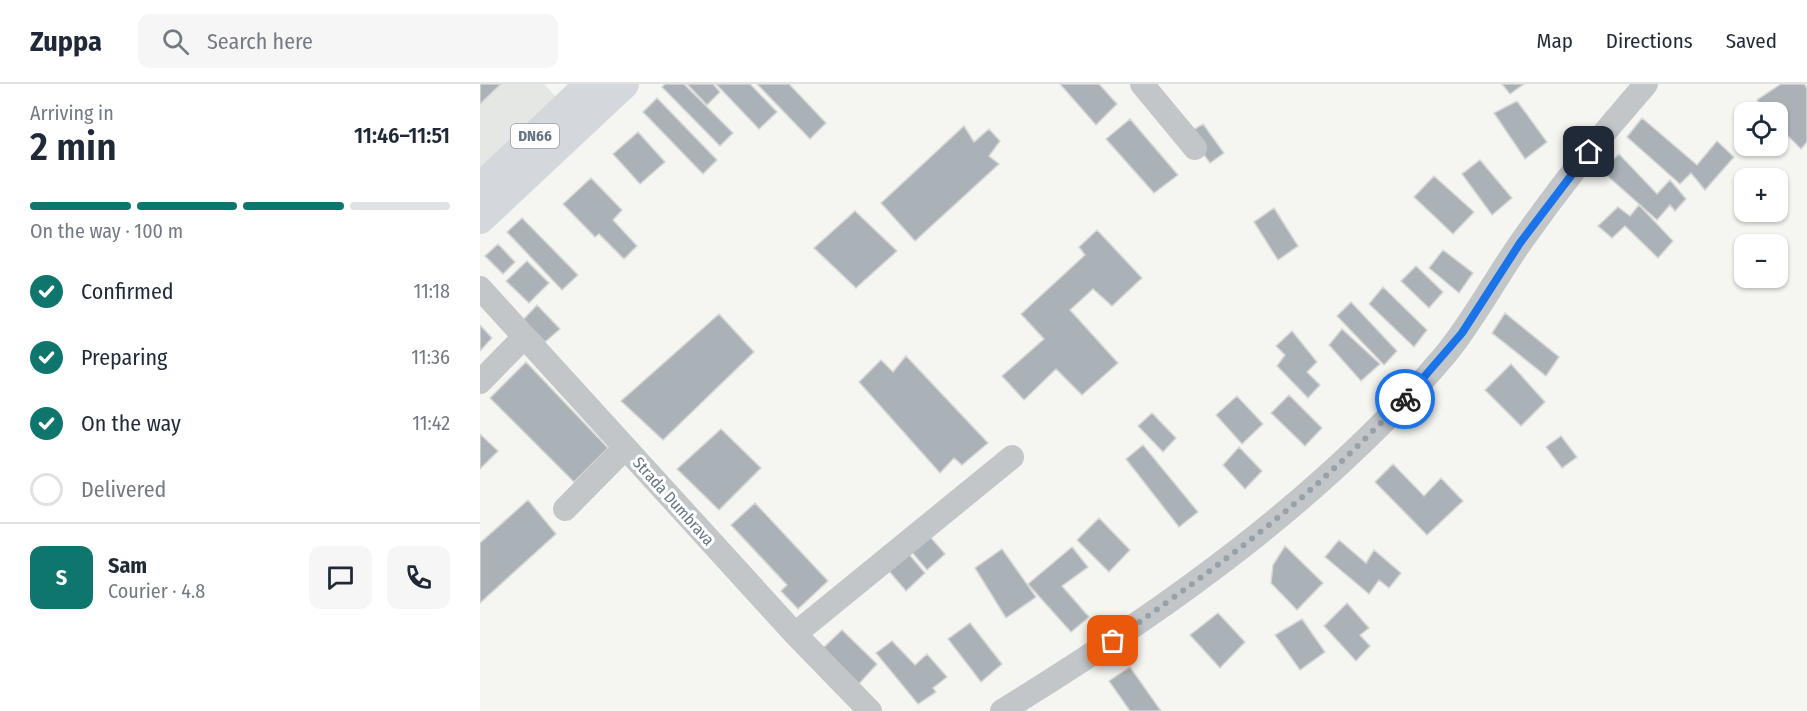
<!DOCTYPE html>
<html lang="en">
<head>
<meta charset="utf-8">
<style>
  :root { --surface:#fff; --page:#f6f6f7; --text:#1f2937; --muted:#747a83; --line:#e0e1e3; --accent:#0f766e }
  body { margin:0; font-family:"Fira Sans Condensed",sans-serif; background:var(--page); color:var(--text); height:100vh; display:flex; flex-direction:column; font-size:22px; white-space:nowrap }
  * { box-sizing:border-box; margin:0 }
  p { font-size:20px; color:var(--muted) }
  .icon { flex:none; width:33px; height:33px; fill:none; stroke:currentColor; stroke-width:2; stroke-linecap:round; stroke-linejoin:round }
  .map { position:relative; flex:1; overflow:hidden }
  .side { display:flex; flex-direction:column; background:var(--surface); width:480px }
  .side>* { flex:none }
  .controls { position:absolute; left:1254px; top:18px; display:grid; gap:12px }
  .controls a { display:grid; place-items:center; width:54px; height:54px; border-radius:12px; background:var(--surface); box-shadow:0 2px 4px #0004; font-size:30px }
  .pin { position:absolute; display:grid; place-items:center; width:51px; height:51px; color:#fff; margin:-26px; border-radius:12px; box-shadow:0 3px 9px #0006 }
  .courier { position:absolute; display:grid; place-items:center; width:60px; height:60px; margin:-30px; border:4px solid #1a73e8; border-radius:50%; background:#fff; color:#222; box-shadow:0 2px 8px #0007 }
  .overview em { font-style:normal; font-weight:600 }
  .overview div { display:flex; flex-direction:column-reverse }
  .overview { display:flex; align-items:center; justify-content:space-between; height:102px; padding:0 30px }
  h1 { font-size:39px; font-weight:600; line-height:45px }
  .bar { display:grid; grid-template-columns:repeat(4,1fr); gap:9px 6px; align-content:center; height:72px; padding:0 30px }
  .bar i { height:8px; border-radius:4px; background:var(--line) }
  .bar .active { background:var(--accent) }
  .bar p { grid-column:span 4 }
  .line { display:flex; align-items:center; gap:15px; padding:0 30px; border-top:2px solid var(--line) }
  .line div { flex:1 }
  .round { display:grid; place-items:center; flex:none; width:63px; height:63px; border-radius:12px; background:var(--page) }
  ol { padding:0 30px; list-style:none }
  li { display:flex; align-items:center; gap:18px; height:66px }
  li p { margin-inline-start:auto }
  li .icon { padding:6px; border-radius:50%; background:var(--accent); color:#fff; stroke-width:4 }
  li:last-child { color:var(--muted) }
  li i { width:33px; height:33px; border:3px solid var(--line); border-radius:50% }
  header { display:flex; align-items:center; gap:36px; box-sizing:border-box; height:84px; padding:0 30px; background:var(--surface); border-bottom:2px solid var(--line) }
  header strong { font-size:28px }
  nav { display:flex; gap:33px; margin-inline-start:auto; font-size:21px }
  .search { width:420px; height:54px; background:var(--page); display:flex; align-items:center; gap:15px; box-sizing:border-box; padding:0 21px; border-radius:12px; color:var(--muted); font-size:22px }
  main { display:flex; flex:1; min-height:0 }
  .map>svg:first-child { display:block }
</style>
</head>
<body>
<header>
<strong>Zuppa</strong>
<div class="search"><svg class="icon" aria-label="search" viewBox="0 0 24 24"><circle cx="10" cy="10" r="6"/><path d="M15 15l6 6"/></svg>Search here</div>
<nav><a>Map</a><a>Directions</a><a>Saved</a></nav>
</header>
<main>
<section class="side">
<div class="overview"><div><h1>2 min</h1><p>Arriving in</p></div><em>11:46–11:51</em></div>
<div class="bar"><i class="active"></i><i class="active"></i><i class="active"></i><i></i><p>On the way · 100 m</p></div>
<ol>
<li><svg class="icon" aria-label="check" viewBox="0 0 24 24"><path d="M5 12l5 5 9-10"/></svg>Confirmed<p>11:18</p></li>
<li><svg class="icon" aria-label="check" viewBox="0 0 24 24"><path d="M5 12l5 5 9-10"/></svg>Preparing<p>11:36</p></li>
<li><svg class="icon" aria-label="check" viewBox="0 0 24 24"><path d="M5 12l5 5 9-10"/></svg>On the way<p>11:42</p></li>
<li><i></i>Delivered</li>
</ol>
<div class="line" style="height:108px"><b class="round" style="background:var(--accent);color:#fff">S</b><div><b>Sam</b><p>Courier · 4.8</p></div><a class="round"><svg class="icon" aria-label="chat" viewBox="0 0 24 24"><path d="M4 5h16v11H9l-5 4z"/></svg></a><a class="round"><svg class="icon" aria-label="phone" viewBox="0 0 24 24"><path d="M5 4h4l2 5-3 2q2 4 5 5l2-3 5 2v4C11 20 4 13 5 4z"/></svg></a></div>
</section>
<div class="map">
<svg width="1327" height="627" viewBox="0 0 1327 627">
  <rect width="100%" height="100%" fill="#f5f5f1"/>
  <!-- built -->
  <path fill="#e5e7e4" d="M 0,0 L 64,0 L 76,13 L 0,87 Z"/>
  <!-- building -->
  <path fill="#aab2b8" stroke="#d6d6d4" stroke-width="1.5" d="M 0,0 L 21,0 L 0,20 Z
    M 185,0 L 204,0 L 253,49 L 240,62 L 182,3 Z
    M 207,0 L 233,0 L 240,8 L 227,21 Z
    M 236,0 L 270,0 L 297,28 L 279,45 Z
    M 277,0 L 309,0 L 346,39 L 330,55 Z
    M 580,0 L 619,0 L 637,20 L 616,41 Z
    M 1022,0 L 1044,0 L 1030,10 Z
    M 1301,0 L 1324,0 L 1327,4 L 1327,58 L 1321,65 L 1298,42 L 1298,28 L 1286,28 L 1277,16 Z
    M 177,14 L 237,76 L 223,90 L 163,28 Z
    M 1037,17 L 1067,58 L 1045,75 L 1014,29 Z
    M 1162,34 L 1217,81 L 1237,57 L 1254,73 L 1225,106 L 1211,89 L 1200,100 L 1147,53 Z
    M 650,35 L 698,91 L 674,109 L 626,55 Z
    M 723,40 L 744,69 L 730,79 L 708,49 Z
    M 484,42 L 494,58 L 509,45 L 520,57 L 509,72 L 519,80 L 435,157 L 401,119 Z
    M 158,48 L 185,78 L 160,100 L 133,70 Z
    M 1139,70 L 1177,110 L 1190,96 L 1206,115 L 1195,127 L 1190,121 L 1177,136 L 1122,87 Z
    M 1000,76 L 1032,114 L 1012,131 L 982,90 Z
    M 954,92 L 994,128 L 973,150 L 934,113 Z
    M 111,94 L 142,126 L 133,136 L 157,162 L 144,175 L 119,150 L 115,153 L 83,120 Z
    M 1159,121 L 1193,157 L 1178,174 L 1145,142 L 1132,154 L 1118,142 L 1138,123 L 1150,132 Z
    M 794,124 L 818,162 L 798,176 L 774,138 Z
    M 375,127 L 417,167 L 376,204 L 334,164 Z
    M 42,134 L 98,191 L 82,206 L 27,148 Z
    M 617,146 L 662,194 L 632,222 L 613,205 L 590,226 L 638,279 L 602,311 L 576,285 L 544,316 L 522,292 L 564,255 L 541,230 L 605,171 L 599,163 Z
    M 18,160 L 35,178 L 23,190 L 5,172 Z
    M 963,166 L 993,189 L 979,209 L 949,184 Z
    M 47,177 L 69,199 L 49,219 L 26,197 Z
    M 936,182 L 963,208 L 949,224 L 921,197 Z
    M 903,203 L 947,246 L 934,263 L 889,220 Z
    M 871,218 L 917,267 L 904,281 L 857,232 Z
    M 57,221 L 80,245 L 65,258 L 43,236 Z
    M 1025,229 L 1079,273 L 1066,292 L 1012,249 Z
    M 239,230 L 274,268 L 183,356 L 141,317 Z
    M 0,241 L 12,254 L 0,267 Z
    M 862,245 L 900,280 L 881,297 L 849,261 Z
    M 812,247 L 837,278 L 827,288 L 840,301 L 828,314 L 797,282 L 805,271 L 796,262 Z
    M 426,272 L 508,359 L 482,381 L 474,374 L 460,389 L 379,298 L 401,276 L 413,288 Z
    M 46,278 L 128,364 L 94,398 L 10,314 Z
    M 1031,280 L 1065,318 L 1041,342 L 1005,306 Z
    M 809,311 L 842,344 L 825,362 L 791,329 Z
    M 757,312 L 783,340 L 762,360 L 736,331 Z
    M 672,329 L 696,354 L 683,368 L 658,342 Z
    M 241,345 L 281,384 L 239,426 L 197,385 Z
    M 0,350 L 18,367 L 0,385 Z
    M 1081,352 L 1097,373 L 1082,384 L 1066,363 Z
    M 663,361 L 718,428 L 699,443 L 646,375 Z
    M 759,363 L 782,387 L 765,405 L 743,381 Z
    M 913,380 L 944,412 L 961,394 L 983,417 L 947,451 L 895,398 Z
    M 48,416 L 76,450 L 0,519 L 0,459 Z
    M 275,419 L 348,497 L 318,525 L 301,507 L 307,501 L 251,441 Z
    M 619,434 L 650,466 L 629,488 L 597,456 Z
    M 440,441 L 465,470 L 447,486 L 420,454 Z
    M 859,456 L 886,479 L 894,466 L 921,489 L 909,504 L 899,496 L 889,510 L 845,473 Z
    M 422,462 L 445,489 L 426,507 L 403,480 Z
    M 805,462 L 843,499 L 817,526 L 791,499 L 793,481 Z
    M 592,463 L 608,483 L 582,502 L 609,533 L 591,548 L 548,500 Z
    M 522,465 L 556,513 L 526,534 L 495,484 Z
    M 867,519 L 889,544 L 880,551 L 890,562 L 876,577 L 844,542 Z
    M 738,529 L 765,558 L 740,584 L 710,551 Z
    M 822,535 L 845,568 L 820,586 L 795,551 Z
    M 490,539 L 522,580 L 501,598 L 468,555 Z
    M 362,546 L 397,580 L 376,603 L 341,566 Z
    M 412,557 L 435,581 L 447,570 L 467,593 L 453,604 L 456,608 L 438,620 L 396,569 Z
    M 650,583 L 681,627 L 650,627 L 629,597 Z"/>
  <g fill="none" stroke-linecap="round" stroke-linejoin="round">
    <!-- minor -->
    <path stroke="#c2c6c9" stroke-width="24" d="M 662,0 L 715,64
      M 0,204 L 315,550 L 390,627
      M 0,298 L 44,253
      M 85,425 L 145,364
      M 315,550 L 532,373
      M 522,627 C 683,528 842,416 965,271 C 993,237 1014,197 1039,161 C 1078,105 1121,51 1166,0"/>
    <!-- major -->
    <path stroke="#d4d8dc" stroke-width="30" d="M 0,104 L 110,0
      M 0,135 L 144,0"/>
  </g>
  <g fill="none" stroke-linecap="round" stroke-linejoin="round">
    <!-- done -->
    <path stroke="#96a1aa" stroke-width="6" stroke-dasharray="0 10.8" d="M 633,557 C 690,516 747,476 801,431 C 845,395 885,355 925,315"/>
    <!-- route -->
    <path stroke="#1a73e8" stroke-width="8" d="M 925,315 L 982,249 L 1040,159 L 1109,68"/>
  </g>
  <g text-anchor="middle" stroke-width="6" stroke-linejoin="round" paint-order="stroke">
    <!-- shield labels -->
    <rect fill="#fff" stroke="#929ea8" stroke-width="1.5" x="31" y="40" width="48" height="24" rx="4.5"/>
    <g font-size="15" font-weight="bold" fill="#637483">
      <text x="55" y="57">DN66</text>
    </g>
    <!-- street labels -->
    <g font-size="16" fill="#637483" stroke="#fff">
      <text transform="translate(194 417) rotate(48)" y="6">Strada Dumbrava</text>
    </g>
  </g>
</svg>
<div class="controls">
<a><svg class="icon" aria-label="locate" viewBox="0 0 24 24"><circle cx="12" cy="12" r="6"/><path d="M12 2v4M12 18v4M2 12h4M18 12h4"/></svg></a>
<a>+</a>
<a>−</a>
</div>
<div class="pin" style="left:633px;top:557px;background:#ea580c"><svg class="icon" aria-label="bag" viewBox="0 0 24 24"><path d="M5 8h14l-1 12H6zM9 8a3 3 0 0 1 6 0"/></svg></div>
<div class="pin" style="left:1109px;top:68px;background:#1f2937"><svg class="icon" aria-label="home" viewBox="0 0 24 24"><path d="M3 11l9-7 9 7M6 9v11h12V9"/></svg></div>
<div class="courier" style="left:925px;top:315px"><svg class="icon" aria-label="bike" viewBox="0 0 24 24"><circle cx="6" cy="16" r="4"/><circle cx="18" cy="16" r="4"/><path d="M6 16l4-8h5l3 8M10 8l3 8H6M13 5h3"/></svg></div>
</div>
</main>
</body>
</html>
